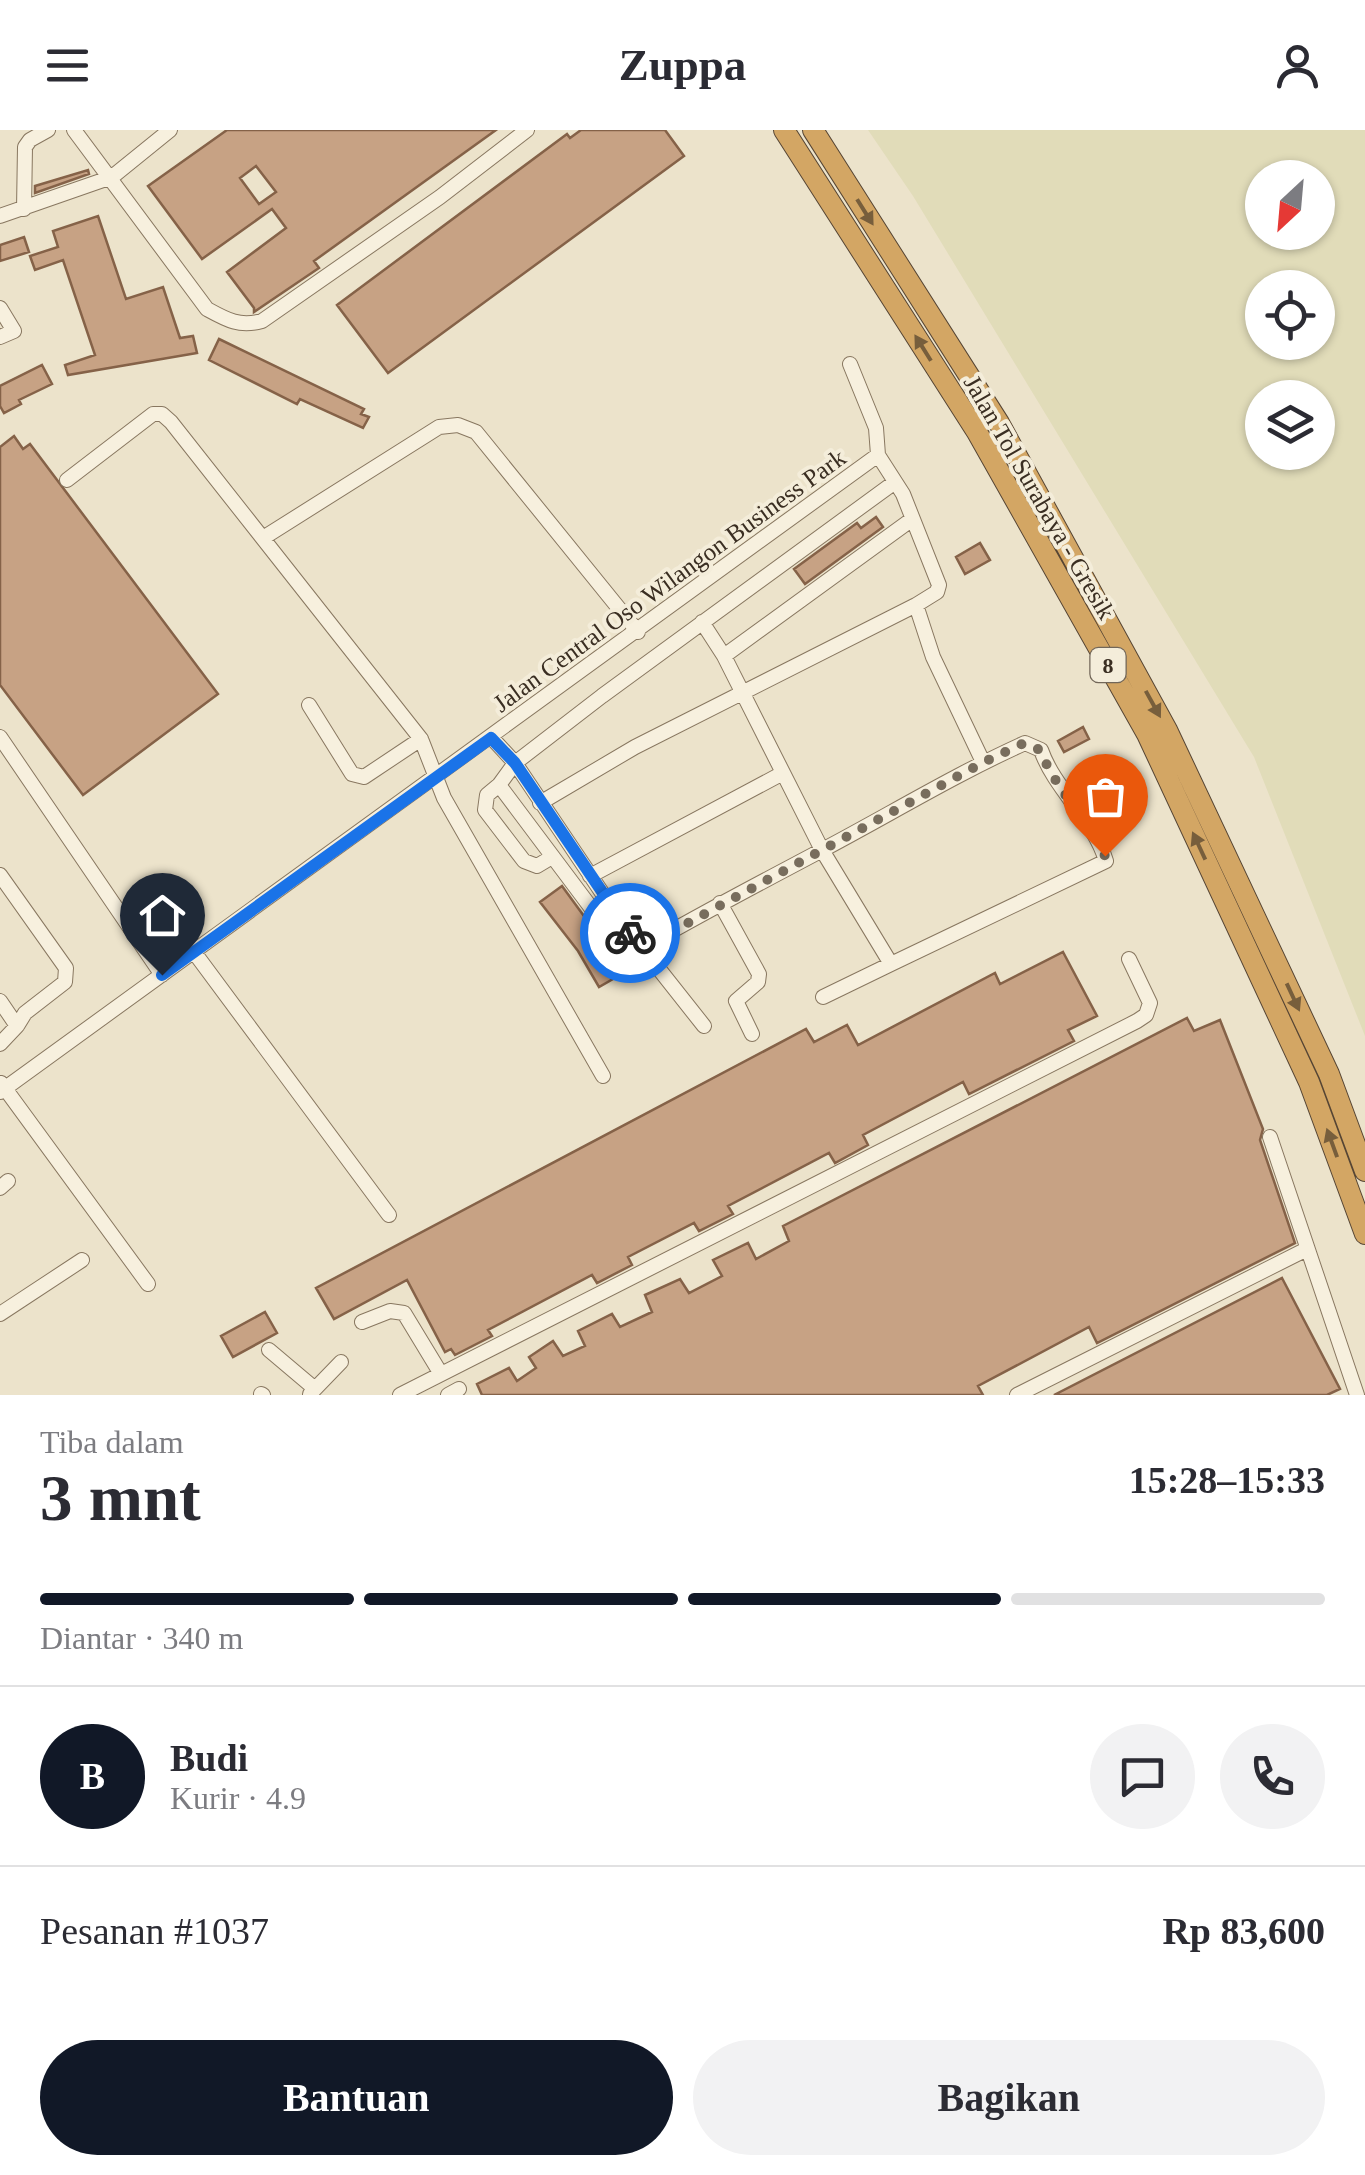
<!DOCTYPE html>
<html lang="id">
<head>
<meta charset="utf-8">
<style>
  :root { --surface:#fff; --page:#f2f2f3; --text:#2b2b33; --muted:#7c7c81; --line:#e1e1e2; --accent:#111827 }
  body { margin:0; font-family:"Times New Roman",serif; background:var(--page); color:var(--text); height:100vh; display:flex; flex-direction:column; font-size:38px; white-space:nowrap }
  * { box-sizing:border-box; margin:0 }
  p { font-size:32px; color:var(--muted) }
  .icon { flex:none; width:55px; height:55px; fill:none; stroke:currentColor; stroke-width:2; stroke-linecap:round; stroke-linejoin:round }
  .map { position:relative; height:1265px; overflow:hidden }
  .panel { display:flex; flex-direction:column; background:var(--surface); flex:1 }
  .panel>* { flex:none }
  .needle { width:65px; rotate:206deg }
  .controls { position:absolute; left:1245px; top:30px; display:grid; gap:20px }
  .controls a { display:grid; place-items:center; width:90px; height:90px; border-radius:50%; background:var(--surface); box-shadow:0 2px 8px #0004; font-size:50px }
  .pin { position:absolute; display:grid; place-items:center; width:85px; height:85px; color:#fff; margin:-102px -42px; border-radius:50% 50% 50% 0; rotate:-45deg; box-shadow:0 0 10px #0007 }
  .pin .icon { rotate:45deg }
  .courier { position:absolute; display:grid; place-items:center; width:100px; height:100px; margin:-50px; border:8px solid #1a73e8; border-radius:50%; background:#fff; color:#222; box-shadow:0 2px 12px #0007 }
  .overview em { font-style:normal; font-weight:600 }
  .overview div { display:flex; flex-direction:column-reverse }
  .overview { display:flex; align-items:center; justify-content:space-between; height:170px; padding:0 40px }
  h1 { font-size:65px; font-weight:600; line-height:75px }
  .bar { display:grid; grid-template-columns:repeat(4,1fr); gap:15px 10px; align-content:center; height:120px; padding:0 40px }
  .bar i { height:12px; border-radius:8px; background:var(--line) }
  .bar .on { background:var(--accent) }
  .bar p { grid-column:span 4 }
  .line { display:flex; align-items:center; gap:25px; padding:0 40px; border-top:2px solid var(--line) }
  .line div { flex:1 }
  .round { display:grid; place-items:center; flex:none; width:105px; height:105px; border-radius:52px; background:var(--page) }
  .cta { display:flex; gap:20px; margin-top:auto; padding:20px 40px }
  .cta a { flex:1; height:115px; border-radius:60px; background:var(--accent); color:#fff; font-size:40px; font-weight:600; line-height:115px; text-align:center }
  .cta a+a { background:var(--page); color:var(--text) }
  header { display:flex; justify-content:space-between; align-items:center; height:130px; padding:0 40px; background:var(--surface); font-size:45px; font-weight:600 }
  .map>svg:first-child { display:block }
</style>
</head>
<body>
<header><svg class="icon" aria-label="menu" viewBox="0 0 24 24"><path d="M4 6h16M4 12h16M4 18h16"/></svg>Zuppa<svg class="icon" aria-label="person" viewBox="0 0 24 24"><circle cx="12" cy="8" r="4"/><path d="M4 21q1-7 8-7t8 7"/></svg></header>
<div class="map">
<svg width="1365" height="1265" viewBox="0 0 1365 1265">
  <rect width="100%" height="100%" fill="#ece3cb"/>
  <!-- farmland -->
  <path fill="#e1dcb9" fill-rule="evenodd" d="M 868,0 L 1365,0 L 1365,906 L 1254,627 L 913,66 ZM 1262,48 L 1318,48 L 1318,102 L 1262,102 ZM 1262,158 L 1318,158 L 1318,212 L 1262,212 ZM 1262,268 L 1318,268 L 1318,322 L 1262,322 Z"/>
  <!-- building -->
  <path fill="#c7a284" stroke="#856248" stroke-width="2.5" fill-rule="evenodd" d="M 227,0 L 496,0 L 314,131 L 319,138 L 254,182 L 254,178 L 227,142 L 286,98 L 272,79 L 202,129 L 148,56 ZM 256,36 L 276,62 L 259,74 L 240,48 Z
    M 581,0 L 665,0 L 684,26 L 388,243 L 337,175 L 567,4 L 570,8 Z
    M 88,40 L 89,44 L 35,63 L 35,56 Z
    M 98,86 L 126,169 L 163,157 L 180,208 L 193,206 L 197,223 L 68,245 L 65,235 L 95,225 L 63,130 L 35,140 L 30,126 L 58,117 L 53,101 Z
    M 24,107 L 29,122 L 0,131 L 0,115 Z
    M 219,209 L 364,279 L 361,284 L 369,287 L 363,298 L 300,269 L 297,274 L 209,230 Z
    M 42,235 L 52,254 L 19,270 L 21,274 L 4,283 L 0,276 L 0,256 Z
    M 14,306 L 23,319 L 30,314 L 218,564 L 83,665 L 0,555 L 0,317 Z
    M 876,387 L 883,397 L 805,454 L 794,439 L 857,393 L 861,398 Z
    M 980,413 L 990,430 L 965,444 L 956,427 Z
    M 1083,597 L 1089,609 L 1064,622 L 1058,611 Z
    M 1120,665 L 1130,683 L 1103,697 L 1094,678 Z
    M 562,756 L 592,797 L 603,805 L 625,842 L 599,857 L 578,821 L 540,772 Z
    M 1063,822 L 1097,886 L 1068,900 L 1074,911 L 969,964 L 963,952 L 863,1005 L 868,1015 L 835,1033 L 829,1023 L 728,1076 L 733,1084 L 699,1101 L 694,1093 L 628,1127 L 632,1135 L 597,1153 L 592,1145 L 488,1200 L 492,1206 L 455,1225 L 451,1219 L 445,1222 L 407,1150 L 334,1189 L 316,1158 L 806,899 L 814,912 L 847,895 L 858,915 L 995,843 L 1000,854 Z
    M 1187,888 L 1194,901 L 1220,890 L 1263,999 L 1260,1010 L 1295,1113 L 1097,1213 L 1089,1197 L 978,1256 L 983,1265 L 482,1265 L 477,1254 L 509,1238 L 517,1251 L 536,1238 L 529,1227 L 553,1211 L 563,1226 L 585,1216 L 578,1201 L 612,1184 L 620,1197 L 652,1182 L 645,1165 L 680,1149 L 689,1163 L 722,1146 L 713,1130 L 748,1113 L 756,1129 L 789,1111 L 783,1096 Z
    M 1282,1148 L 1340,1259 L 1327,1265 L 1054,1265 Z
    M 265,1182 L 277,1203 L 233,1227 L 221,1206 Z"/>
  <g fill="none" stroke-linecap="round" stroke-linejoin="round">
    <!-- minor casing -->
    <g stroke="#887760" stroke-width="16">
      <path id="minor" d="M 74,0 L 207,179 C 227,190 239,197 262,191 L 440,67 L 527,0
        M 24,79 L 25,17 L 30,10 L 48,0
        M 0,86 L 112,47 L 170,0
        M 0,178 L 14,201 L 0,207
        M 850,234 L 876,298 L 878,325 L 903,364 L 939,455 L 937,462 L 916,475 L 933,527 L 983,632
        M 67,350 L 153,284 L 162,284 L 171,292 L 421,609 L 444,668 L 603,946
        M 263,408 L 439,297 L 458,295 L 476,302 L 638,502
        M 724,526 L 911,390
        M 309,575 L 352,644 L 364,647 L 421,609
        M 0,607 L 162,845
        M 491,607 L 515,633 L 621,791 L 704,896
        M 499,655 L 487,665 L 485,680 L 524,731 L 537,736 L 552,727
        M 540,673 L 635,617 L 916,475
        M 0,745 L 66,838 L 65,852 L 25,883 L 17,896
        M 590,746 L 783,643
        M 720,773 L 759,844 L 758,852 L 736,871 L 752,904
        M 621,791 L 609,796 L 601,791 L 499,655 L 515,633 L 602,566 L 895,352
        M 642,818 C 702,783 764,751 826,718 C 892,683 956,644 1025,613 L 1041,620 C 1055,660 1094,690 1106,731 L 891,834 L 822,720 L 724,526 L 702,492
        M 194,822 L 389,1085
        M 823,867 L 891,834
        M 0,871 L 17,896 L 0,914
        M 1,953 L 148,1154
        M 0,962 L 878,325
        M 1270,1007 L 1357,1265
        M 0,1058 L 8,1051
        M 0,1184 L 82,1130
        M 362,1192 L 390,1181 L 404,1183 L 441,1244
        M 269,1220 L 314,1258
        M 261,1264 L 263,1265
        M 310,1264 L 341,1232
        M 400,1265 L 1137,891 L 1146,885 L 1150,873 L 1129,829
        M 448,1265 L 459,1259
        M 1017,1265 L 1307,1119"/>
    </g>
    <!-- highway casing -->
    <g stroke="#564534" stroke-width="22">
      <path id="highway" d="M 784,0 L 977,302 L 1147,604 L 1309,952 L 1365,1104
        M 813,0 L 999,293 L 1167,600 L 1329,944 L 1365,1041"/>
    </g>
    <!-- minor -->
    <use href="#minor" stroke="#f7f0de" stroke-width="14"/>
    <!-- highway -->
    <use href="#highway" stroke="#d3a664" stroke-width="20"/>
  </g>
  <!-- one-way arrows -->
  <defs><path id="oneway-solid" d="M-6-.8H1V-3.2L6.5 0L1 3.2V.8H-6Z" transform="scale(2.5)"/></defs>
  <g fill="#775e3c">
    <use href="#oneway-solid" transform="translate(865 82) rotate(58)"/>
    <use href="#oneway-solid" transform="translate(923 218) rotate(-122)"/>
    <use href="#oneway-solid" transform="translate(1153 574) rotate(61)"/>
    <use href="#oneway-solid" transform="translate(1199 716) rotate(-115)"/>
    <use href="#oneway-solid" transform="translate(1293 867) rotate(65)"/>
    <use href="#oneway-solid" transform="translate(1332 1013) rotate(-110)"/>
  </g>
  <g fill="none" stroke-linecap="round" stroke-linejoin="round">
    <!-- done -->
    <path stroke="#786d5d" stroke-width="10" stroke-dasharray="0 18" d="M 630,803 L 642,818 L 984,632 L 1024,613 L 1040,620 C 1055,658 1087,689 1105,726"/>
    <!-- route -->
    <path stroke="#1a73e8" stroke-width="12" d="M 162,845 L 491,608 L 515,633 L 630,803"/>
  </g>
  <g text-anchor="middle" stroke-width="8" stroke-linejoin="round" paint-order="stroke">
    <!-- shield labels -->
    <rect fill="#f4edda" stroke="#726759" stroke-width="2.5" x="1090.5" y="518" width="35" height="34" rx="8"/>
    <g font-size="22" font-weight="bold" fill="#3a2e22">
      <text x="1108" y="543">8</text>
    </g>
    <!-- street labels -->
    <g font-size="25" fill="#3a2e22" stroke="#f4edda">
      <text transform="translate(1040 367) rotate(60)" y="9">Jalan Tol Surabaya - Gresik</text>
      <text transform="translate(669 450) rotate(-36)" y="9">Jalan Central Oso Wilangon Business Park</text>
    </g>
  </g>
</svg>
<div class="controls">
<a><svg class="needle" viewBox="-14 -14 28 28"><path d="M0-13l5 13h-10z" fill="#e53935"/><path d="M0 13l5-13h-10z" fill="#7c7c81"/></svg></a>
<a><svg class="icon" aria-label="locate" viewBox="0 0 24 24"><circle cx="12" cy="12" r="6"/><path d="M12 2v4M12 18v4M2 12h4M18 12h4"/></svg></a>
<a><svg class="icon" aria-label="layers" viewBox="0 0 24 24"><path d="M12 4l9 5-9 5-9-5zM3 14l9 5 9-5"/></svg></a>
</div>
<div class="pin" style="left:1105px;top:726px;background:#ea580c"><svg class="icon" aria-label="bag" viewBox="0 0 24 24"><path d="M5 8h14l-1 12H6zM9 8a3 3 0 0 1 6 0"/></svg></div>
<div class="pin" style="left:162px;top:845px;background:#1f2937"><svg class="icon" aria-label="home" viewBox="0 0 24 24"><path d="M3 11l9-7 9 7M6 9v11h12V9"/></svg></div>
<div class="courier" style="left:630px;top:803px"><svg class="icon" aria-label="bike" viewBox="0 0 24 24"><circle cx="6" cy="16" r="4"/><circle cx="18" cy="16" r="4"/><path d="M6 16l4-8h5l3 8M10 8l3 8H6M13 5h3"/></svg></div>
</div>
<section class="panel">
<div class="overview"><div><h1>3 mnt</h1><p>Tiba dalam</p></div><em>15:28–15:33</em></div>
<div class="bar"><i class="on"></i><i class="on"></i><i class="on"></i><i></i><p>Diantar · 340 m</p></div>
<div class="line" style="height:180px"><b class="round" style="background:var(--accent);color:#fff">B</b><div><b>Budi</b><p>Kurir · 4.9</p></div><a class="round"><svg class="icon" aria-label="chat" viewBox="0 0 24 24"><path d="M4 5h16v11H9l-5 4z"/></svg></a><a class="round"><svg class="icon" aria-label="phone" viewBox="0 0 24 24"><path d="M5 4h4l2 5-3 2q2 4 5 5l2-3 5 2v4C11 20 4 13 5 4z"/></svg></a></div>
<div class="line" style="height:130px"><div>Pesanan #1037</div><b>Rp 83,600</b></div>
<div class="cta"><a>Bantuan</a><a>Bagikan</a></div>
</section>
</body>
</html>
